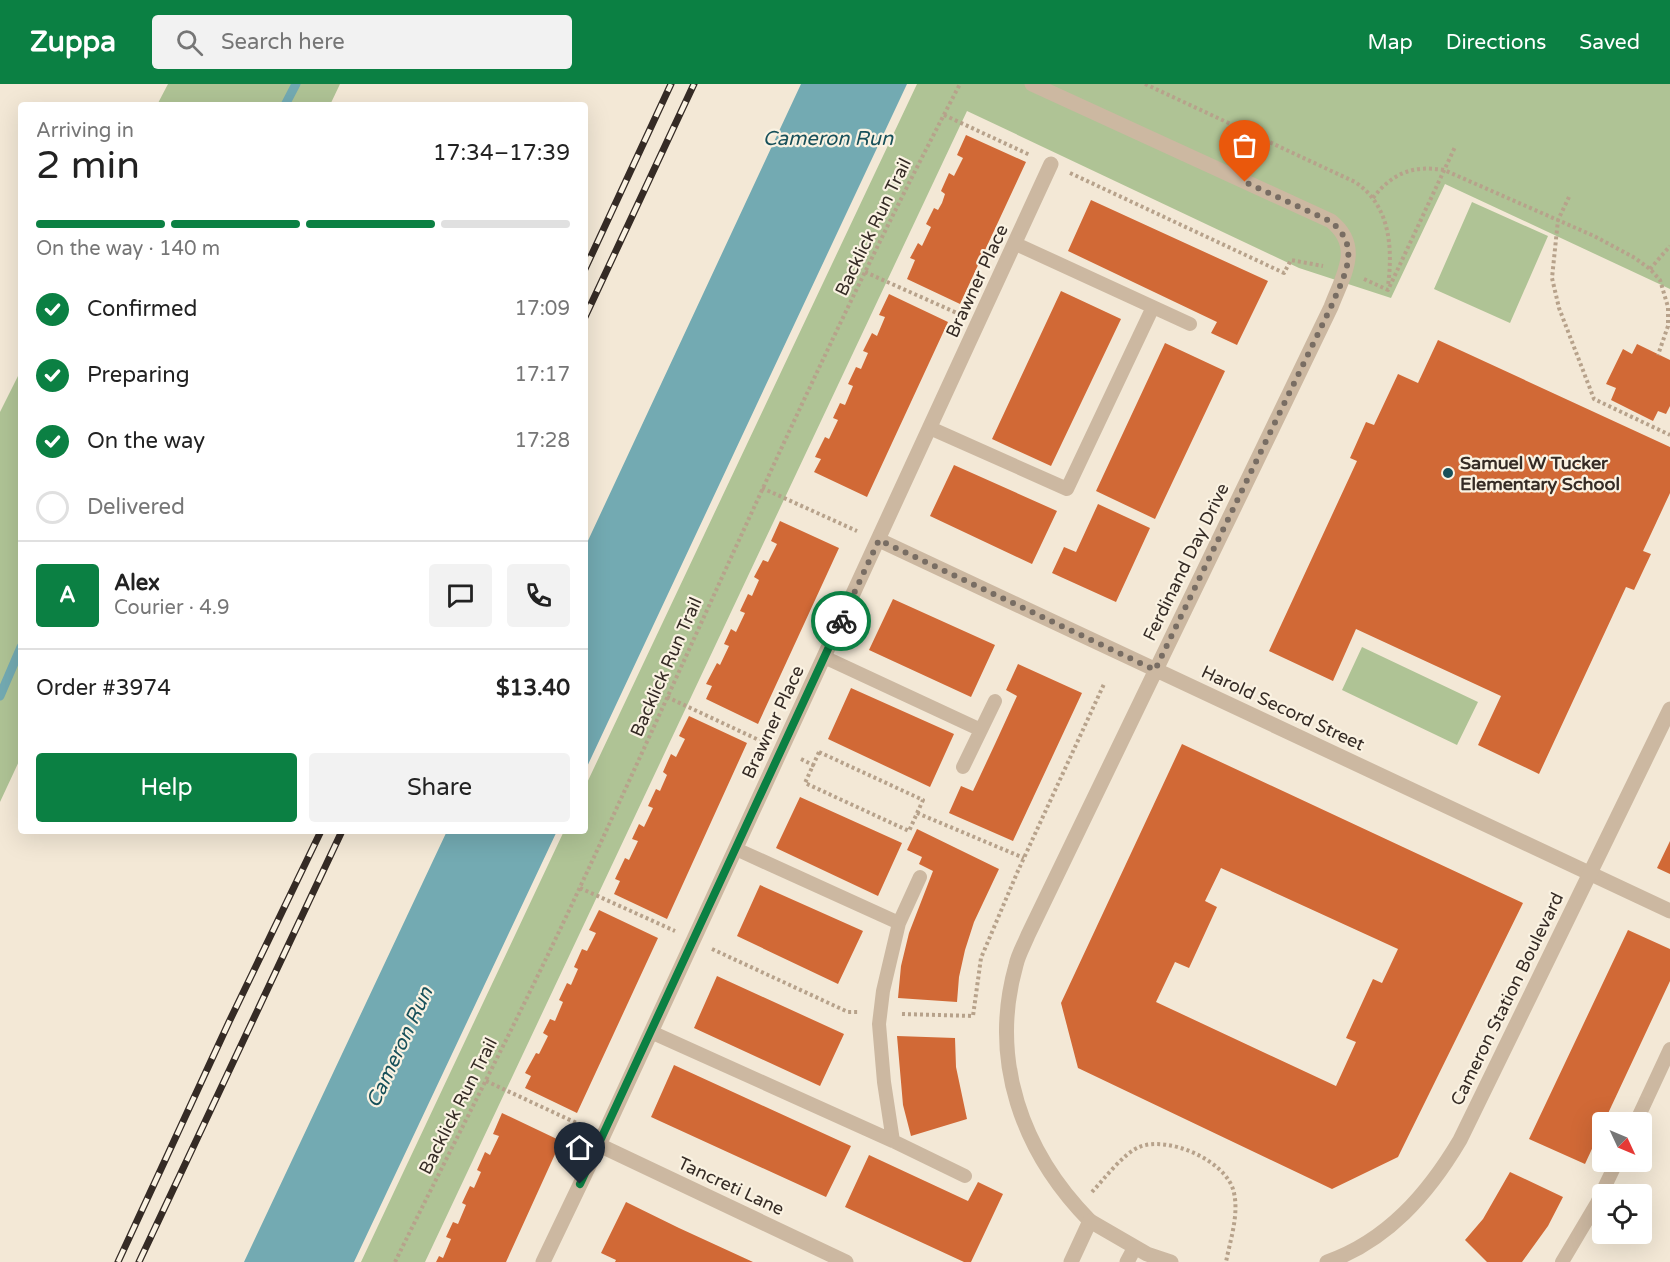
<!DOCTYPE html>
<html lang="en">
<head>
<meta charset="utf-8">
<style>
  :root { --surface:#fff; --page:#f2f2f2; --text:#222; --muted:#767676; --line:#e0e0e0; --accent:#0b8043 }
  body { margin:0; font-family:"Varela Round",sans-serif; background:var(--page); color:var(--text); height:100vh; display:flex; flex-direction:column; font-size:22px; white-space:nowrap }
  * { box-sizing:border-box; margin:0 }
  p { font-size:20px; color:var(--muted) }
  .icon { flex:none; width:33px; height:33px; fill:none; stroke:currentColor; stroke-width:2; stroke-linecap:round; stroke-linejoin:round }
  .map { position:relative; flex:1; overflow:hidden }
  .side { position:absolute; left:18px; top:18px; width:570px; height:732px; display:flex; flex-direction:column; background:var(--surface); border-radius:6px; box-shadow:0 6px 24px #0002 }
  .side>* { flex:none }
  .needle { width:39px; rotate:134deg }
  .controls { position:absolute; left:1592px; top:1028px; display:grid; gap:12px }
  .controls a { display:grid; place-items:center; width:60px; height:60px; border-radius:6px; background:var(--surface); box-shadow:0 6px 24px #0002; font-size:30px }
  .pin { position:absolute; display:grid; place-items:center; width:51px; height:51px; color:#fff; margin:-62px -26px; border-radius:50% 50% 50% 0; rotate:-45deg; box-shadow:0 0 6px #0007 }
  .pin .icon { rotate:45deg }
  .courier { position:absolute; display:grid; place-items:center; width:60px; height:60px; margin:-30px; border:4px solid #0b8043; border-radius:50%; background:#fff; color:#222; box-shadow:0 2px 8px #0007 }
  .headline em { font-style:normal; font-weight:600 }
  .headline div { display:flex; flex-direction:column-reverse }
  .headline { display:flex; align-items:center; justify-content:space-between; height:102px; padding:0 18px }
  h1 { font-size:39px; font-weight:600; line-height:45px }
  .bar { display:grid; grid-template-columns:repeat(4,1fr); gap:9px 6px; align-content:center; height:72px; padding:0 18px }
  .bar i { height:8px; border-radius:4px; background:var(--line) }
  .bar .on { background:var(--accent) }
  .bar p { grid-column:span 4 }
  .line { display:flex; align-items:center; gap:15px; padding:0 18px; border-top:2px solid var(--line) }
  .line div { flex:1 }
  .round { display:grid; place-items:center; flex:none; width:63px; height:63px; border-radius:6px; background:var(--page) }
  ol { padding:0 18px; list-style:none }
  li { display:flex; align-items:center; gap:18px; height:66px }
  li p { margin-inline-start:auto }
  li .icon { padding:6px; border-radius:50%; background:var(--accent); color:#fff; stroke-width:4 }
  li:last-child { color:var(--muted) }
  li i { width:33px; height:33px; border:3px solid var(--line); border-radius:50% }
  .button { display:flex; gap:12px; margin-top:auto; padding:12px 18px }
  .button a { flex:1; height:69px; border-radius:6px; background:var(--accent); color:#fff; font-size:24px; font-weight:600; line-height:69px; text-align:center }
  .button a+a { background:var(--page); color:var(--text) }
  header { display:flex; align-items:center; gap:36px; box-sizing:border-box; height:84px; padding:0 30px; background:var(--accent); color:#fff }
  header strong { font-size:28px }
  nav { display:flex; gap:33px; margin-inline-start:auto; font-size:21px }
  .search { width:420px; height:54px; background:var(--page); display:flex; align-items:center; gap:15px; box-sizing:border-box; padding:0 21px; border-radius:6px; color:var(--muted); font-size:22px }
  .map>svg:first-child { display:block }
</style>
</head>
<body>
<header>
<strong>Zuppa</strong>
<div class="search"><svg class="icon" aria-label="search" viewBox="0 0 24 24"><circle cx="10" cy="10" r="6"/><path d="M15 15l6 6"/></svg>Search here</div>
<nav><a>Map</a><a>Directions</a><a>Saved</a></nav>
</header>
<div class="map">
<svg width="1670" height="1178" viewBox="0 0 1670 1178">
  <rect width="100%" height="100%" fill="#f3e8d6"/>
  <!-- green -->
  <path fill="#afc395" d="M 168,0 L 340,0 L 330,21 L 157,21 Z
    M 917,0 L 1670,0 L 1670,205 L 1445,100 L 1391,214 L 1299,184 L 967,27 L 425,1178 L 361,1178 L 564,747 L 585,747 L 585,703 Z
    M 1472,118 L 1548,152 L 1510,239 L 1434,205 Z
    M 21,286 L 21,673 L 0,718 L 0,328 Z
    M 1362,563 L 1478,618 L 1457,661 L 1342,606 Z"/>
  <!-- water -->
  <path fill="#73aab2" d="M 801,0 L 907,0 L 585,687 L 585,463 Z
    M 447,747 L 557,747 L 354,1178 L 244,1178 Z"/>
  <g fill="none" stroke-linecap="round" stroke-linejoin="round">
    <!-- stream -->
    <path stroke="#73aab2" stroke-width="9" d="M 285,21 L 296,0
      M 0,612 L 21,563"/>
  </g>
  <!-- building -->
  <path fill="#d16936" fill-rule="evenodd" d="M 966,51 L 1026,78 L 960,220 L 907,195 L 915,176 L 910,174 L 918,159 L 922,162 L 931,143 L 926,140 L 934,124 L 938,126 L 942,119 L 945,110 L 941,107 L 949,89 L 954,92 L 963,74 L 957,71 Z
    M 1091,116 L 1268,197 L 1237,261 L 1211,249 L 1217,238 L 1068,167 Z
    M 1061,207 L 1121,235 L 1051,382 L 992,355 Z
    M 889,210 L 948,238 L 867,413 L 814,388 L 821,375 L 815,373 L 825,353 L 829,355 L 838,336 L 833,334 L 840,319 L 845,321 L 853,302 L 848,300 L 856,283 L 861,285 L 868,269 L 863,267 L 872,249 L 877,252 L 885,233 L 879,231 Z
    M 1438,256 L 1670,363 L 1670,409 L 1643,467 L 1651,470 L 1634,506 L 1626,503 L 1539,690 L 1478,661 L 1501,612 L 1356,545 L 1333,597 L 1269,567 L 1357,377 L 1350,374 L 1366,338 L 1374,341 L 1398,290 L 1418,299 Z
    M 1165,259 L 1225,287 L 1155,435 L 1096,407 Z
    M 1637,260 L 1670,276 L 1670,322 L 1666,330 L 1658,327 L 1653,337 L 1611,316 L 1616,304 L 1606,300 L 1623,265 L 1632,270 Z
    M 954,381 L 1057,427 L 1032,480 L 930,432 Z
    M 1098,420 L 1150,444 L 1116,518 L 1052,489 L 1064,463 L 1076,468 Z
    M 780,437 L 839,464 L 758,640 L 706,615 L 712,602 L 706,600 L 717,579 L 720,581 L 729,562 L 724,560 L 731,545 L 736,548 L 745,529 L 740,527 L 748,510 L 752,512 L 755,505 L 759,496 L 754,493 L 763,476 L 768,478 L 777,460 L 771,457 Z
    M 893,515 L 995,561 L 971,613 L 869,566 Z
    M 1018,580 L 1082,609 L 1013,757 L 949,729 L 961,702 L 973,707 L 995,660 L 1017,612 L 1006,606 Z
    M 851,604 L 954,650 L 930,703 L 828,655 Z
    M 689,632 L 747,659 L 667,835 L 614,810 L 620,797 L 615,795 L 625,774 L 629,776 L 638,757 L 632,755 L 639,740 L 644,743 L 653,724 L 648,722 L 656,705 L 660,707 L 667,691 L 663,688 L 671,670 L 676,673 L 685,655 L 679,652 Z
    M 1182,660 L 1523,819 L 1398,1073 L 1332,1105 L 1078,984 L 1061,919 ZM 1221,784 L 1398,865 L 1382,899 L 1373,895 L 1346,954 L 1356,958 L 1336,1002 L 1156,918 L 1175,878 L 1189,884 L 1217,823 L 1205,817 Z
    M 800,713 L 902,759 L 878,812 L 776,764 Z
    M 917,745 L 999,785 L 974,838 L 965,866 L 959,893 L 957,918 L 898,914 L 901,882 L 909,849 L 933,787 L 919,780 L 922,773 L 907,766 Z
    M 1670,757 L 1670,790 L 1657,784 Z
    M 760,801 L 863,847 L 838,900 L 737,852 Z
    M 599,826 L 658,854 L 577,1029 L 525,1004 L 531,992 L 525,989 L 536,969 L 539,970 L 548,952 L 543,949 L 550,935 L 555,937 L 563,918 L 559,916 L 567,899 L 571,901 L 578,885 L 574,883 L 582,865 L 587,867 L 596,849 L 589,846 Z
    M 1628,846 L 1670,865 L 1670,897 L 1604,1038 L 1602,1038 L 1602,1043 L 1585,1080 L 1529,1055 Z
    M 717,892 L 844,950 L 820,1002 L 694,944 Z
    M 897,952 L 955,954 L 956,983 L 967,1035 L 911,1052 L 903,1021 Z
    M 674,981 L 851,1062 L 826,1113 L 651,1033 Z
    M 502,1029 L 561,1057 L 506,1178 L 436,1178 L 439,1172 L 443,1174 L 451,1155 L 446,1153 L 453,1138 L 458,1140 L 466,1121 L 462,1119 L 470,1102 L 474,1104 L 481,1088 L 477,1086 L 485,1068 L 490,1071 L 499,1052 L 493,1050 Z
    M 869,1071 L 968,1117 L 978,1098 L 1003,1110 L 971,1178 L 964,1178 L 845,1123 Z
    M 1510,1088 L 1563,1113 L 1548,1142 L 1522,1178 L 1487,1178 L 1465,1156 L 1483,1135 Z
    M 626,1118 L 679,1144 L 753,1178 L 615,1178 L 616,1176 L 601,1169 Z"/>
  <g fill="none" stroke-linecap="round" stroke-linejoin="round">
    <!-- path -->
    <path stroke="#b7a28b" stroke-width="4" stroke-dasharray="3 3" stroke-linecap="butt" d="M 1145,0 L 1355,98 C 1390,121 1393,163 1388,202
      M 944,31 L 1030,71
      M 1070,89 L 1284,189 L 1291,176 L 1323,182
      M 1569,113 L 1558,136 L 1552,194 L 1559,224 L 1594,315 L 1670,351
      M 1373,114 C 1392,89 1413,81 1444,86 L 1594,152 L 1635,174 L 1650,185 L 1660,196 L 1668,223 L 1668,242 L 1658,271
      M 1650,185 L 1670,162
      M 865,188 L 957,229
      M 1364,195 L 1388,206 L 1455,63
      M 762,404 L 857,447
      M 667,613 L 761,657
      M 819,668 L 923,716 L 909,747 L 805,699 Z
      M 801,675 L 815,682
      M 917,729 L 1024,774
      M 580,804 L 675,847
      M 712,865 L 848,928 L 858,928
      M 902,930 L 973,932 L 981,874 L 1017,789 L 1104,600
      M 486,997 L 583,1042
      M 1092,1108 C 1104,1095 1123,1070 1139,1063 C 1168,1051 1228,1077 1234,1109 C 1239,1131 1230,1157 1226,1178
      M 395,1178 C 457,1052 522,928 581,801 C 706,533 822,262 960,0"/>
    <!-- service -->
    <path stroke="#ccb8a1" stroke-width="14" d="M 1016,160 L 1190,240
      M 930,344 L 1067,405 L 1153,223
      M 824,573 L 981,646
      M 963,683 L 995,617
      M 736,765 L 899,839
      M 651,948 L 893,1057 L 965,1092
      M 1636,1038 L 1670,965
      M 893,1057 L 884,998 L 879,940 L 883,907 L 899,839 L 920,793
      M 1562,1178 L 1597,1119 L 1617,1077"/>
    <!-- minor -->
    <path stroke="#ccb8a1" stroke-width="15" d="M 1032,0 L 1331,137 C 1363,163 1343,191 1331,223 L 1028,851 C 1024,861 1018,871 1016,881 C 989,976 1022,1068 1090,1137
      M 879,456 L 1670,827
      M 599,1061 L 846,1178
      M 543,1178 L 599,1061 L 1051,80"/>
    <!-- tertiary -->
    <path stroke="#ccb8a1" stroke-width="15" d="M 1071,1178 L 1090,1137 L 1147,1170 L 1171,1178
      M 1127,1178 L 1135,1163
      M 1327,1178 C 1387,1157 1428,1110 1460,1056 L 1670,625"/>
    <!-- rail casing -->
    <g stroke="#352b25" stroke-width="7">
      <path id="rail" d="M 585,185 L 671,0
        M 585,233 L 694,0
        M 118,1178 L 229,938 L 321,747
        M 139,1178 L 342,747"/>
    </g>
    <!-- rail -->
    <use href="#rail" stroke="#faf2e2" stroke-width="4.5" stroke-dasharray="14" stroke-linecap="butt"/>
  </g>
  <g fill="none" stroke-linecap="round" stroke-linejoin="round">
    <!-- done -->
    <path stroke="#786d63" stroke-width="6" stroke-dasharray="0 10.8" d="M 841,537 L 879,456 L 1155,586 L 1331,223 C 1344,191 1363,163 1330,137 L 1245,98"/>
    <!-- route -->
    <path stroke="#0b8043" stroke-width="8" d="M 580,1100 L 841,537"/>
  </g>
  <!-- markers -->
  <circle fill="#17505a" stroke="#faf2e2" stroke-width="2" cx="1448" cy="389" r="6"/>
  <g text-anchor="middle" stroke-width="4.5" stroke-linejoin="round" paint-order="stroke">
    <!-- street labels -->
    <g font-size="18" fill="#352b25" stroke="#faf2e2">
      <text transform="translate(873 143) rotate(-64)" y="6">Backlick Run Trail</text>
      <text transform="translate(977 197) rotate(-65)" y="6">Brawner Place</text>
      <text transform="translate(1186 478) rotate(-64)" y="6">Ferdinand Day Drive</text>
      <text transform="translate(666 583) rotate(-66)" y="6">Backlick Run Trail</text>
      <text transform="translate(1283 624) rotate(25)" y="6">Harold Secord Street</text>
      <text transform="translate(773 638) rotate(-65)" y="6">Brawner Place</text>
      <text transform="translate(1507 915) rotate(-64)" y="6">Cameron Station Boulevard</text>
      <text transform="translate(458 1022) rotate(-63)" y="6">Backlick Run Trail</text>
      <text transform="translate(731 1102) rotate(25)" y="6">Tancreti Lane</text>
    </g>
    <!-- poi labels -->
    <g font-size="18" font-weight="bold" fill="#352b25" stroke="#faf2e2" text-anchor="start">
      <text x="1460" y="385">Samuel W Tucker<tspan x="1460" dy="21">Elementary School</tspan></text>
    </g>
    <!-- water labels -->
    <g font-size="20" font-style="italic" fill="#17505a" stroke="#faf2e2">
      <text x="828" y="61">Cameron Run</text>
      <text transform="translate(399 963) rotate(-65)" y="7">Cameron Run</text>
    </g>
  </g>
</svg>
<div class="controls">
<a><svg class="needle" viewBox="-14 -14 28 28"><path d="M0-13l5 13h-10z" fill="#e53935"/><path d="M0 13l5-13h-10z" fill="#767676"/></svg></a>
<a><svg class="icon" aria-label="locate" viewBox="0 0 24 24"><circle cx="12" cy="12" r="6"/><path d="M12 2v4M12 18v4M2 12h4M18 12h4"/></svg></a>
</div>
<div class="pin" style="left:1245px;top:98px;background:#ea580c"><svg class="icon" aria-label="bag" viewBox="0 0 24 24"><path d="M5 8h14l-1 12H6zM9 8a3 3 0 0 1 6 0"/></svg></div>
<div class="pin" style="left:580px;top:1100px;background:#1f2937"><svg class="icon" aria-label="home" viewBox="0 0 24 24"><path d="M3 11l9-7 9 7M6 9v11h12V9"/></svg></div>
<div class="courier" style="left:841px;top:537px"><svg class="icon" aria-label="bike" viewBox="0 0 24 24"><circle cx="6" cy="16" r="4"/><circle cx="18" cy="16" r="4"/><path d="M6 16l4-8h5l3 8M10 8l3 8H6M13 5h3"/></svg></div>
<section class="side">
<div class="headline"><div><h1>2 min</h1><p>Arriving in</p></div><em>17:34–17:39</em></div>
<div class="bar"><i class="on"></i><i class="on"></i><i class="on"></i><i></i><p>On the way · 140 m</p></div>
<ol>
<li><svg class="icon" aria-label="check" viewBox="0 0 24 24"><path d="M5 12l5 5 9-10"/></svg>Confirmed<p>17:09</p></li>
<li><svg class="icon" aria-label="check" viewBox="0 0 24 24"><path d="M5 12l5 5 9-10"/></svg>Preparing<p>17:17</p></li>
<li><svg class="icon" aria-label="check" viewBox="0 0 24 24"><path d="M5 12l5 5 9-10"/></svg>On the way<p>17:28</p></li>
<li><i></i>Delivered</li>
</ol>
<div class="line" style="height:108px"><b class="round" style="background:var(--accent);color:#fff">A</b><div><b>Alex</b><p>Courier · 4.9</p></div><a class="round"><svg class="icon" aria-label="chat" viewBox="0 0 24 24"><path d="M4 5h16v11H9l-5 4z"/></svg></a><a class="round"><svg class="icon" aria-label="phone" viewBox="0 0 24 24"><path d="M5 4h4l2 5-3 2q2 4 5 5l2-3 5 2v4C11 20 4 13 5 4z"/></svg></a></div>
<div class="line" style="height:78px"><div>Order #3974</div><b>$13.40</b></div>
<div class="button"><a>Help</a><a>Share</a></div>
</section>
</div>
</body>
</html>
